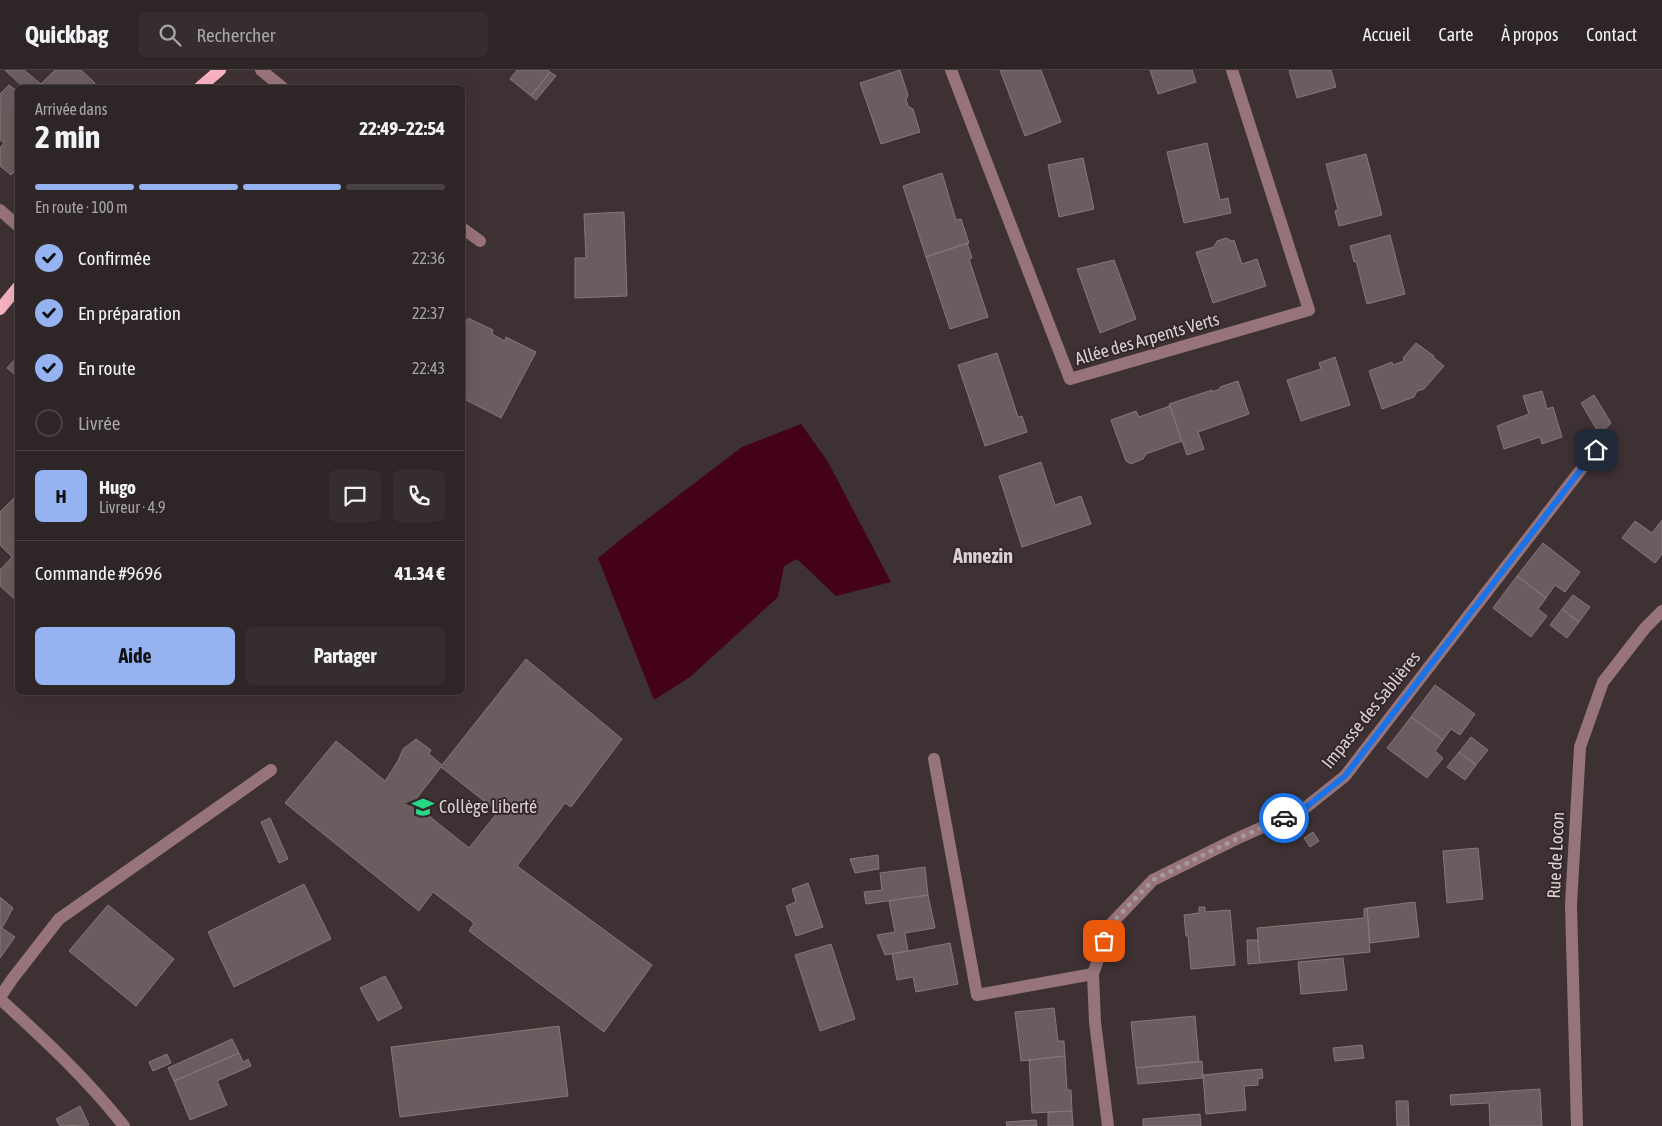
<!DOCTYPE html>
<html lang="fr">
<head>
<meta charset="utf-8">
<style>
  :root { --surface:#2e2526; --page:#362d2e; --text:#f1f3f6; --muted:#a7a5a7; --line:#494243; --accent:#95b2f1 }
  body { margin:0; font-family:"Asap Condensed",sans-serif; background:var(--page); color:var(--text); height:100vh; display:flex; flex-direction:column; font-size:19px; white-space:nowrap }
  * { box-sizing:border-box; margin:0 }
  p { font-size:16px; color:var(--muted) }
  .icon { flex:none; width:28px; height:28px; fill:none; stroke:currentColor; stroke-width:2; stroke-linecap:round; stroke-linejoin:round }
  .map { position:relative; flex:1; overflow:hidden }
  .drawer { position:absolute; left:15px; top:15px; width:450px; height:610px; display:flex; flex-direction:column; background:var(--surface); border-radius:8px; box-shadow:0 5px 20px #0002,0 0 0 1px var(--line) }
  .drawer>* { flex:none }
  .pin { position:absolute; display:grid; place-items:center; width:42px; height:42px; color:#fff; margin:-21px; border-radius:10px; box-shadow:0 2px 8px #0006 }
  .courier { position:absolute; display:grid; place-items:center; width:50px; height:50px; margin:-25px; border:4px solid #1a73e8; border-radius:50%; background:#fff; color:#222; box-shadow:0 1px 6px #0007 }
  .head em { font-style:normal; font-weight:700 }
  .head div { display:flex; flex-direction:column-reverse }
  .head { display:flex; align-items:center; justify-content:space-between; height:85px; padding:0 20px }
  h1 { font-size:32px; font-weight:700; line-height:38px }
  .bar { display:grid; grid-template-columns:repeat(4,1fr); gap:8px 5px; align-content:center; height:60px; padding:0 20px }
  .bar i { height:6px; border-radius:4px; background:var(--line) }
  .bar .on { background:var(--accent) }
  .bar p { grid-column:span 4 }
  .line { display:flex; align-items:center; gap:12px; padding:0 20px; border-top:1px solid var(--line) }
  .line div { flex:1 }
  .round { display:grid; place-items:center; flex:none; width:52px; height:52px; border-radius:8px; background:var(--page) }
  ol { padding:0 20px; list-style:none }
  li { display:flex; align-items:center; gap:15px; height:55px }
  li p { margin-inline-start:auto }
  li .icon { padding:5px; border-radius:50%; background:var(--accent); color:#111; stroke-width:4 }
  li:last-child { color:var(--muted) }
  li i { width:28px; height:28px; border:2px solid var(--line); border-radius:50% }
  .button { display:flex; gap:10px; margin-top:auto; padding:10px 20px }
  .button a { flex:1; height:58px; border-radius:8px; background:var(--accent); color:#111; font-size:20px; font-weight:700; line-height:58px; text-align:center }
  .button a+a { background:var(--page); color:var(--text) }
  header { display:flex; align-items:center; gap:30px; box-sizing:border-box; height:70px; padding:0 25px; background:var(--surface); border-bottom:1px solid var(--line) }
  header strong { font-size:24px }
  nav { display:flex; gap:28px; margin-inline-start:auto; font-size:18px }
  .search { width:350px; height:45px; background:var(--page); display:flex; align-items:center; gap:12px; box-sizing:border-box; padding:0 18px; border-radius:8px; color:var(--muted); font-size:19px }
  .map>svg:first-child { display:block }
</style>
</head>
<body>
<header>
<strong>Quickbag</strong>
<div class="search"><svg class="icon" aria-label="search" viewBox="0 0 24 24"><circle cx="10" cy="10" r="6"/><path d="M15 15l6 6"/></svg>Rechercher</div>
<nav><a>Accueil</a><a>Carte</a><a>À propos</a><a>Contact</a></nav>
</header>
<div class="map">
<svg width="1662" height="1056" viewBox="0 0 1662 1056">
  <rect width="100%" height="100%" fill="#3e3133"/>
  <!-- water -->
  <path fill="#44011a" d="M 801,354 L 828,392 L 891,512 L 836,526 L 797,489 L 784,496 L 778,527 L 690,607 L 654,630 L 598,488 L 629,463 L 742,377 Z"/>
  <!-- building -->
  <path fill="#6b5d5f" stroke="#87777a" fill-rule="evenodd" d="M 5,0 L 24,0 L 41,14 L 55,0 L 81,0 L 95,13 L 90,18 L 24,18 Z
    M 517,0 L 548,0 L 550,2 L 531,26 L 510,9 Z
    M 900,0 L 908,25 L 906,30 L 908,36 L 913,39 L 920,62 L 881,74 L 860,13 Z
    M 1000,0 L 1041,0 L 1061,52 L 1025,66 Z
    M 1150,0 L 1192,0 L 1196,12 L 1158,24 Z
    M 1289,0 L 1331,0 L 1336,17 L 1297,28 Z
    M 550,2 L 556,6 L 536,30 L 531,26 Z
    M 9,15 L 18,22 L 18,98 L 11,105 L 0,96 L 0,78 L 4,73 L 0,70 L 0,24 Z
    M 1207,73 L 1220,130 L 1228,128 L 1231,143 L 1184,153 L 1167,82 Z
    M 1366,84 L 1382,145 L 1339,156 L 1335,141 L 1338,140 L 1326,94 Z
    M 1083,88 L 1094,139 L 1059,147 L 1048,95 Z
    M 942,103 L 956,150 L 961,149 L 969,173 L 926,187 L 903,116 Z
    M 624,142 L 627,226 L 575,228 L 575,188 L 586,188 L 584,144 Z
    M 1390,165 L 1405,224 L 1367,234 L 1356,191 L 1354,192 L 1350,176 Z
    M 1226,168 L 1232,171 L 1234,170 L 1242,194 L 1257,189 L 1266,216 L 1213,233 L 1196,182 L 1214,177 L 1217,171 Z
    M 967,173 L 972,188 L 969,189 L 988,247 L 950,259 L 926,187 Z
    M 1114,190 L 1136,249 L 1100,263 L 1077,199 Z
    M 468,248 L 493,260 L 492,264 L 505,271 L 506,267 L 536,282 L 501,348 L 462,328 L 462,258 Z
    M 1416,273 L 1434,286 L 1433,287 L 1444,296 L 1424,319 L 1417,321 L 1414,327 L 1382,339 L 1369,301 L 1392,292 L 1393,295 L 1404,291 L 1403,288 Z
    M 997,283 L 1018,347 L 1022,346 L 1027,362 L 985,376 L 958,295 Z
    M 18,286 L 18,307 L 7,298 Z
    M 1335,287 L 1350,335 L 1301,351 L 1287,310 L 1321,299 L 1319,293 Z
    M 1238,311 L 1249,344 L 1198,362 L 1204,379 L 1187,385 L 1169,334 L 1212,320 L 1212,322 L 1220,319 L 1220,317 Z
    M 1542,321 L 1547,339 L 1553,337 L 1562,367 L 1542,374 L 1540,367 L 1504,379 L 1497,356 L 1529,344 L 1523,326 Z
    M 1594,325 L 1611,353 L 1600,365 L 1581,333 Z
    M 1170,336 L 1182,371 L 1146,384 L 1143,389 L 1131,394 L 1126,391 L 1111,350 L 1136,341 L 1139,347 Z
    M 1041,392 L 1055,435 L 1081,426 L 1091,454 L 1022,477 L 999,406 Z
    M 18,424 L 18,532 L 0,516 L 0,500 L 12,487 L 0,475 L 0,442 Z
    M 1662,450 L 1662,484 L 1655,493 L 1622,468 L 1635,451 L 1652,463 Z
    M 1543,473 L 1580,502 L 1565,522 L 1555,515 L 1546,528 L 1517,506 Z
    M 1517,506 L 1546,528 L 1538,539 L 1547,546 L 1531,567 L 1493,538 Z
    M 1573,525 L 1590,537 L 1579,552 L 1562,539 Z
    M 1562,539 L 1579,552 L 1567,568 L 1550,555 Z
    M 526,589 L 622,669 L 571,737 L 565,733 L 517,796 L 652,895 L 604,962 L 469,861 L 474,853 L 433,822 L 419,841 L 285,733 L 336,671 L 385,711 L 398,691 L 403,679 L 416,669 L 431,680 L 429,684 L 442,695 ZM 441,697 L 498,742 L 469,778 L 413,733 Z
    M 1435,615 L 1475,644 L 1460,665 L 1451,659 L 1443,670 L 1411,647 Z
    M 1411,647 L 1443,670 L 1435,681 L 1443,688 L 1427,708 L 1387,678 Z
    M 1471,667 L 1488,680 L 1476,695 L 1459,682 Z
    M 1459,682 L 1476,695 L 1465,710 L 1447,697 Z
    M 270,748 L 288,789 L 279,793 L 261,752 Z
    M 1313,762 L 1319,771 L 1310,777 L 1304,768 Z
    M 1478,778 L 1483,829 L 1447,833 L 1443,781 Z
    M 878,785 L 879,799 L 855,803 L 850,789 Z
    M 925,797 L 928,825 L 866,834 L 864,822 L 882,820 L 880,803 Z
    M 808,813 L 823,857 L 796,866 L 786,836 L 796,832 L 792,819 Z
    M 304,814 L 331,869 L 234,917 L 208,862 Z
    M 928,825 L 935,858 L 905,863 L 908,881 L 885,885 L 877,865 L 895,862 L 889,831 Z
    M 0,827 L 13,838 L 2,858 L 15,867 L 0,888 Z
    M 1415,832 L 1419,867 L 1370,873 L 1367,838 Z
    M 108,835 L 174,889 L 136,936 L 69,881 Z
    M 1199,837 L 1205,837 L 1205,842 L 1230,840 L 1235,895 L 1191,899 L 1188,866 L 1186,866 L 1184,845 L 1199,843 Z
    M 1367,838 L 1370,882 L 1260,893 L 1257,858 L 1364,848 L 1364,839 Z
    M 1247,870 L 1258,870 L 1260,893 L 1248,894 Z
    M 950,873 L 958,914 L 916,922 L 913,907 L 897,910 L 892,884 Z
    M 831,874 L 855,949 L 820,961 L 795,885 Z
    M 1343,888 L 1347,920 L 1301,924 L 1298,892 Z
    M 385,906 L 402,938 L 378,951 L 360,918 Z
    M 1054,938 L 1058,971 L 1064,971 L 1065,986 L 1021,991 L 1015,942 Z
    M 1195,946 L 1199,992 L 1136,998 L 1131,952 Z
    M 559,956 L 568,1026 L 400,1047 L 391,977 Z
    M 232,969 L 239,983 L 174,1011 L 168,998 Z
    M 1362,975 L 1364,988 L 1335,991 L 1333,978 Z
    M 239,983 L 243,992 L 248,989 L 251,996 L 217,1011 L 227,1035 L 190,1050 L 174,1011 Z
    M 167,984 L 171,993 L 153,1001 L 149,992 Z
    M 1065,986 L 1067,1020 L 1071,1020 L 1072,1041 L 1032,1043 L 1029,990 Z
    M 1202,991 L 1203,1008 L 1138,1014 L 1136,998 Z
    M 1262,999 L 1263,1008 L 1258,1009 L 1258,1015 L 1244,1016 L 1246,1040 L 1206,1044 L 1203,1005 Z
    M 1540,1019 L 1542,1056 L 1490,1056 L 1489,1033 L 1451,1035 L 1450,1025 Z
    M 1396,1031 L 1408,1031 L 1409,1056 L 1397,1056 Z
    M 80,1036 L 89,1055 L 60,1056 L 56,1049 Z
    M 1072,1041 L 1073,1056 L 1048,1056 L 1048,1042 Z
    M 1200,1044 L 1201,1056 L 1143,1056 L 1143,1049 Z
    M 1036,1050 L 1037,1056 L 1007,1056 L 1006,1052 Z"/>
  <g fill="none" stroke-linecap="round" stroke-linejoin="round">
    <!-- minor -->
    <path stroke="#97747a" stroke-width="12" d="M 261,0 L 283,18
      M 951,0 L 1070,309 L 1309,240 L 1232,0
      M 0,140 L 18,156
      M 462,158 L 480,171
      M 934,689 L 977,925 L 1093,904
      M 0,927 L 13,908 L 59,849 L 271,700
      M 0,929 C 44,969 87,1009 124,1056
      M 1108,1056 L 1095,952 L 1093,904 L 1110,855 L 1153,810 L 1236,769 L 1305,738 L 1345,706 L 1596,380
      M 1577,1056 L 1571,835 L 1580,677 L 1603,612 L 1645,558 L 1662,541"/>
    <!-- major -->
    <path stroke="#f8b2c0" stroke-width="12" d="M 199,18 L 220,0
      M 0,239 L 18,217"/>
  </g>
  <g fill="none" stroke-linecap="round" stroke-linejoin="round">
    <!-- done -->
    <path stroke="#a3989a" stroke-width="5" stroke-dasharray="0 9" d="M 1104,871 L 1110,855 L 1153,810 L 1236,769 L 1284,748"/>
    <!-- route -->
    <path stroke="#1a73e8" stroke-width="6" d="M 1284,748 L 1305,738 L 1345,706 L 1596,380"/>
  </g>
  <!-- icons -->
  <defs>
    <g id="school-bare" transform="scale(1.725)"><path d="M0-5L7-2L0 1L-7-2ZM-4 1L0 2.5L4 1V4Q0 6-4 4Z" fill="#24d886" stroke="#332729" stroke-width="2.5" paint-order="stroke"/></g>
  </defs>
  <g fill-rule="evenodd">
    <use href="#school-bare" x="423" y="737"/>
  </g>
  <g text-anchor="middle" stroke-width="4" stroke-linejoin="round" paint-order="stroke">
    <!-- street labels -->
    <g font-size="18" fill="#d9d0d2" stroke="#332729">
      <text transform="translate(1147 269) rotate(-16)" y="6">Allée des Arpents Verts</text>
      <text transform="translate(1371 640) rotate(-51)" y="6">Impasse des Sablières</text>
      <text transform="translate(1556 785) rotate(-87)" y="6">Rue de Locon</text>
    </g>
    <!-- poi labels -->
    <g font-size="18" fill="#d9d0d2" stroke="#332729" text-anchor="start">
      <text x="439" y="743">Collège Liberté</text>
    </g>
    <!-- quarter labels -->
    <g font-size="20" font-weight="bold" fill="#d9d0d2" stroke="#332729">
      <text x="983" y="493">Annezin</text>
    </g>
  </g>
</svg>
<div class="pin" style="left:1104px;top:871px;background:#ea580c"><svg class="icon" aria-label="bag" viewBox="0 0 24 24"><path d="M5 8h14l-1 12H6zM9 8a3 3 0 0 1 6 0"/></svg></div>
<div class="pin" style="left:1596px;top:380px;background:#1f2937"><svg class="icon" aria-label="home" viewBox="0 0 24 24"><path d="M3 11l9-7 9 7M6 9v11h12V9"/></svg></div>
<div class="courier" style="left:1284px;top:748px"><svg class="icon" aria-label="car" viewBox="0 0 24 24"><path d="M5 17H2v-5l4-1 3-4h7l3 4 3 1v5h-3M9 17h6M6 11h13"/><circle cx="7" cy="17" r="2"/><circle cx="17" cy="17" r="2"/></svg></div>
<section class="drawer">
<div class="head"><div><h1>2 min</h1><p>Arrivée dans</p></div><em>22:49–22:54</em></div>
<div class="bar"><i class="on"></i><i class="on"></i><i class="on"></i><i></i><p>En route · 100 m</p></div>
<ol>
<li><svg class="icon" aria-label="check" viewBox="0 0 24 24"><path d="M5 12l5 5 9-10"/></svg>Confirmée<p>22:36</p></li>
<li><svg class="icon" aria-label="check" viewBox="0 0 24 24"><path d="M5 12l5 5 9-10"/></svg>En préparation<p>22:37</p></li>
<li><svg class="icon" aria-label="check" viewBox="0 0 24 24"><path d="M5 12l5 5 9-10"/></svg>En route<p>22:43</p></li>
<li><i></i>Livrée</li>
</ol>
<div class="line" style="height:90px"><b class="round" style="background:var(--accent);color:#111">H</b><div><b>Hugo</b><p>Livreur · 4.9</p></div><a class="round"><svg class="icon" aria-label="chat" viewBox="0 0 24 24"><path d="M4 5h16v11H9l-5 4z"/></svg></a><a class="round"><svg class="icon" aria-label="phone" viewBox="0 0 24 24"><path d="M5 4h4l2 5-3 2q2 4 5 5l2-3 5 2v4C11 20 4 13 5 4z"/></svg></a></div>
<div class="line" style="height:65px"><div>Commande #9696</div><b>41.34 €</b></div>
<div class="button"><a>Aide</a><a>Partager</a></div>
</section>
</div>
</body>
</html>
